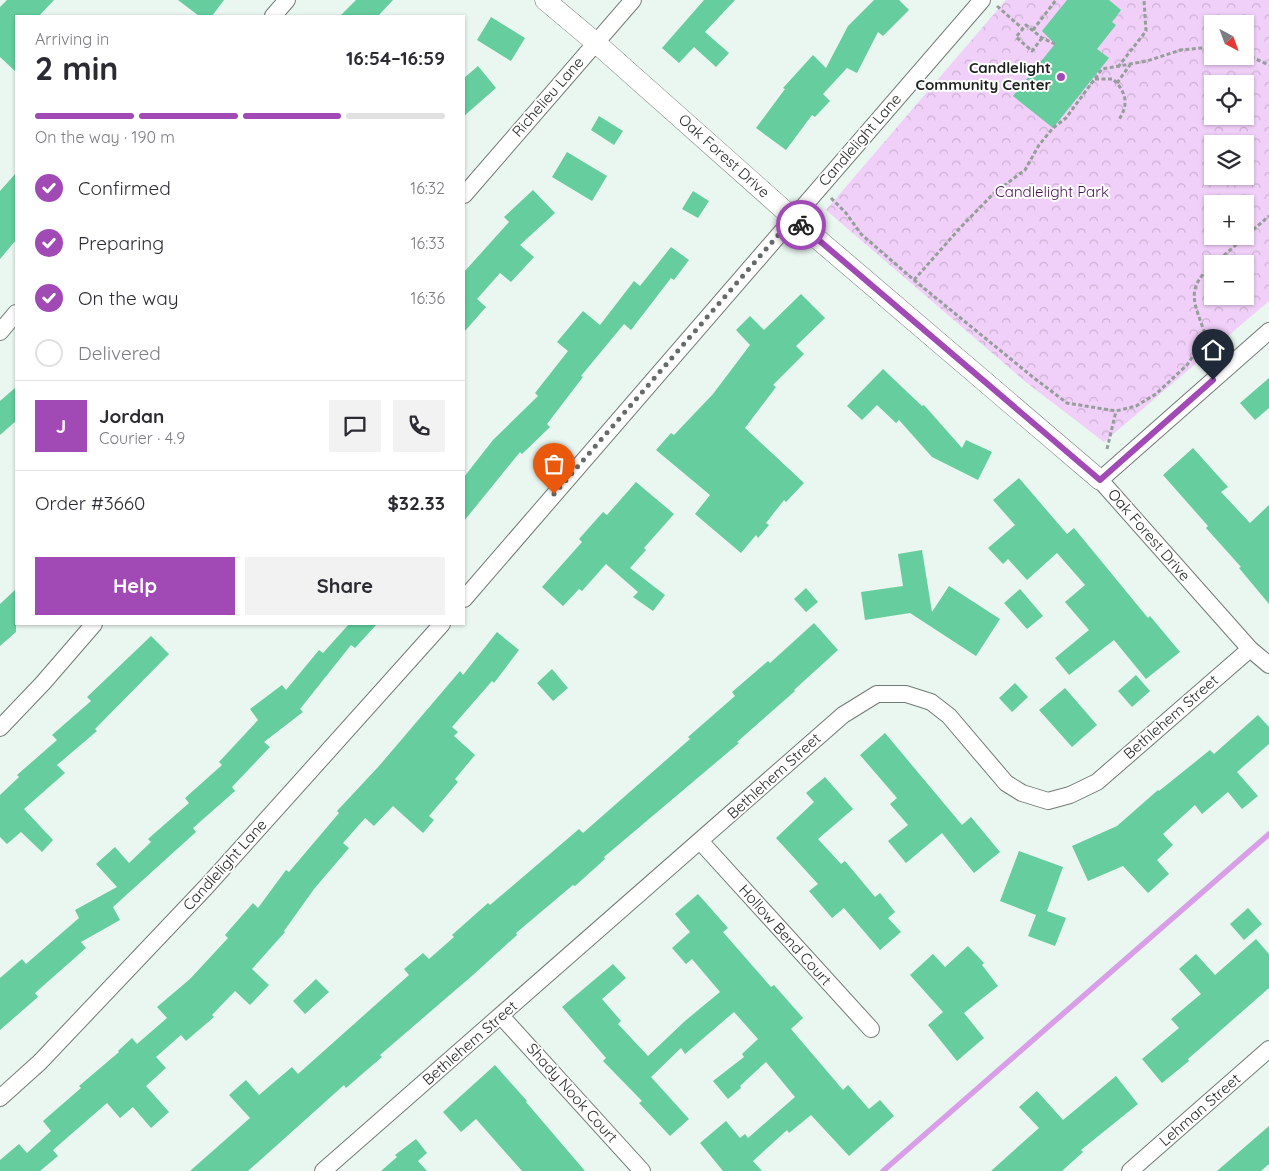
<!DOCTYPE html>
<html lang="en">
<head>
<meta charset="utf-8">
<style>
  :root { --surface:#fff; --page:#f2f2f3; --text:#2b2b33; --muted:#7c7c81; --line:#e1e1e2; --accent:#a14ab6 }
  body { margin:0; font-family:Quicksand,sans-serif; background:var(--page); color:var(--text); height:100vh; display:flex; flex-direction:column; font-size:19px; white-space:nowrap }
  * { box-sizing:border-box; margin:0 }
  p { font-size:16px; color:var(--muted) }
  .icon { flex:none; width:28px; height:28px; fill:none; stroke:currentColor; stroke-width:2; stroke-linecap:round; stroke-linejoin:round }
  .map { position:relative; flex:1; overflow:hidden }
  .drawer { position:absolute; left:15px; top:15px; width:450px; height:610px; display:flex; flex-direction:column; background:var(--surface); border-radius:0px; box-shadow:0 1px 4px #0004 }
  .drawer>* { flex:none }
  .needle { width:32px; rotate:139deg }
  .fabs { position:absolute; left:1204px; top:15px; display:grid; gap:10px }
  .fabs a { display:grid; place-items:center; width:50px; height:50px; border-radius:0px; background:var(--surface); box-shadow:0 1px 4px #0004; font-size:25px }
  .pin { position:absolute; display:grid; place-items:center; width:42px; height:42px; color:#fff; margin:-51px -21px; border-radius:50% 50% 50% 0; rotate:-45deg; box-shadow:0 0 5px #0007 }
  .pin .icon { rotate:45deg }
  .courier { position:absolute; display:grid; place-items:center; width:50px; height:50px; margin:-25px; border:4px solid #a14ab6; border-radius:50%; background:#fff; color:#222; box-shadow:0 1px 6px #0007 }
  .headline em { font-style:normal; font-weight:800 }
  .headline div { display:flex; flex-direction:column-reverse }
  .headline { display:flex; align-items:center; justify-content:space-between; height:85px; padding:0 20px }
  h1 { font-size:32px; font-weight:800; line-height:38px }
  .bar { display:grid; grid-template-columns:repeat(4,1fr); gap:8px 5px; align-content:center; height:60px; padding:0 20px }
  .bar i { height:6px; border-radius:4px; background:var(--line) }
  .bar .on { background:var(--accent) }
  .bar p { grid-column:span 4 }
  .line { display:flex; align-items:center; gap:12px; padding:0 20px; border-top:1px solid var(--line) }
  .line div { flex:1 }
  .round { display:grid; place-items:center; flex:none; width:52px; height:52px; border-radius:0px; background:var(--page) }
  ol { padding:0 20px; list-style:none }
  li { display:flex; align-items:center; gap:15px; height:55px }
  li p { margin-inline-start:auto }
  li .icon { padding:5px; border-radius:50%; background:var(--accent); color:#fff; stroke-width:4 }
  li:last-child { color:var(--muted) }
  li i { width:28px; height:28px; border:2px solid var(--line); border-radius:50% }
  .primary-button { display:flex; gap:10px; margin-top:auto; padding:10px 20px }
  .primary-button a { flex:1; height:58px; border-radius:0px; background:var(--accent); color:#fff; font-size:20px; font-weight:800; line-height:58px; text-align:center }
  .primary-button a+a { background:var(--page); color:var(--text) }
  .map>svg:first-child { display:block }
</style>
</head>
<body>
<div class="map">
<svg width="1269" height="1171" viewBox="0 0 1269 1171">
  <defs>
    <pattern id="forest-crowns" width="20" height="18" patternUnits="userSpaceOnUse" patternTransform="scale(1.25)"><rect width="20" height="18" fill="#f0cff8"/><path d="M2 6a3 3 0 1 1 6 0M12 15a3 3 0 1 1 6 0" fill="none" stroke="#cdb1d4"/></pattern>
  </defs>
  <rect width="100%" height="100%" fill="#eaf6f0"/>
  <!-- forest -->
  <path fill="url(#forest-crowns)" fill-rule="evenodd" d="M 1006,0 L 1269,0 L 1269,301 L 1104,442 L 1027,383 L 826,210 ZM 1212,24 L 1245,24 L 1245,56 L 1212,56 ZM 1212,84 L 1245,84 L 1245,116 L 1212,116 ZM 1212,144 L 1245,144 L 1245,176 L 1212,176 ZM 1212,204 L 1245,204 L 1245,236 L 1212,236 ZM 1212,264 L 1245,264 L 1245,296 L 1212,296 Z"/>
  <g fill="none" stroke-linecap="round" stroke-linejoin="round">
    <!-- stream -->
    <path stroke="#d89ee7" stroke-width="5.5" d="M 883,1171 L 1269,834"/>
  </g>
  <!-- building -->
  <path fill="#65cd9e" d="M 7,0 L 54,0 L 39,16 L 16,16 L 16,72 L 0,57 L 0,7 Z
    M 178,0 L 224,0 L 212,16 L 199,16 Z
    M 356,0 L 393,0 L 378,16 L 340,16 Z
    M 704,0 L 735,0 L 705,32 L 729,53 L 716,67 L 694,47 L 679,63 L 662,48 Z
    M 874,0 L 899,0 L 909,10 L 883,36 L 878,32 L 857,73 L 847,68 L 823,94 L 830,101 L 815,117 L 812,115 L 786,150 L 756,128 L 785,89 L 783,88 L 813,55 L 826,68 L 848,26 Z
    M 1067,0 L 1109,0 L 1121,10 L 1112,22 L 1116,25 L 1097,49 L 1109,58 L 1053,128 L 1013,96 L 1055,44 L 1042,31 Z
    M 491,17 L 525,38 L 511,61 L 477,40 Z
    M 478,66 L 496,88 L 464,116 L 464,78 Z
    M 599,116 L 623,131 L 614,145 L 591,130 Z
    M 567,152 L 607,176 L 592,201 L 552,177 Z
    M 16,173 L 16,240 L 0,259 L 0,191 Z
    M 533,190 L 555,213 L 520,245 L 534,257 L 511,282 L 500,273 L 477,299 L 486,307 L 464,332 L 464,272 L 509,222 L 504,217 Z
    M 693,191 L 709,201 L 698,218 L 682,209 Z
    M 671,247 L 689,260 L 674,280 L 671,278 L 631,330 L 624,324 L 581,376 L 583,377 L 547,424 L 550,427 L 522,454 L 520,452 L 464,521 L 464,477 L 493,440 L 538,396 L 535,393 L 568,351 L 557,342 L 583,311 L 600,325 L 634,281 L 640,286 Z
    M 801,294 L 825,318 L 796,346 L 804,354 L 773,385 L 776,387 L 745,428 L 804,483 L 786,502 L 784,500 L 766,523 L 769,525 L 758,538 L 756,535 L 741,553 L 695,514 L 710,495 L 656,450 L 671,433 L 674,435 L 713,394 L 750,345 L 736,330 L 750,316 L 764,330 Z
    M 883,369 L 922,406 L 924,405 L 962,448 L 966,440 L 992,452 L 978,480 L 932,457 L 899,420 L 896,423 L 877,405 L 862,420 L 847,406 Z
    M 1269,378 L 1269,408 L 1255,420 L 1240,403 Z
    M 16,387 L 16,421 L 0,435 L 0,401 Z
    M 1193,448 L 1228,487 L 1221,492 L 1250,523 L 1269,505 L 1269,604 L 1239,568 L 1241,567 L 1206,528 L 1208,526 L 1163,475 Z
    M 1019,478 L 1067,534 L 1074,528 L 1148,618 L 1150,616 L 1180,652 L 1146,679 L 1114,640 L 1069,675 L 1055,658 L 1089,630 L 1065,602 L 1085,585 L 1057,553 L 1027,580 L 1008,559 L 1003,564 L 988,548 L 1015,525 L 993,500 Z
    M 636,482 L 674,514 L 644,548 L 646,550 L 630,568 L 665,595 L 653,611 L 633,597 L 638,592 L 606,564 L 582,591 L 579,589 L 563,606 L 542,587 L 582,542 L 579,539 L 603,512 L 607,515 Z
    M 922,550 L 932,612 L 949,586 L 1000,619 L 976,656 L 910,613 L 865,620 L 861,592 L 903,586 L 898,554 Z
    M 806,588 L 818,602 L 806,612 L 794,599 Z
    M 16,589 L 16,632 L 0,646 L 0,604 Z
    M 1020,589 L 1043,616 L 1027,629 L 1004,603 Z
    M 814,623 L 838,650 L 794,690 L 795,691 L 737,742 L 739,743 L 604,857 L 605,859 L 575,886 L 573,885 L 516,933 L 517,935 L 473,975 L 380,1055 L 382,1057 L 346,1088 L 344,1085 L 248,1171 L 190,1171 L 250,1118 L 229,1095 L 246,1080 L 259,1095 L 292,1067 L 298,1074 L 409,975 L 404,969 L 423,953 L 429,959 L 454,937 L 452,935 L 488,903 L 490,905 L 579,829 L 583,833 L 690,739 L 688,737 L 735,696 L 732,692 L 768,661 L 770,663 Z
    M 349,624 L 377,624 L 355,648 L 351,645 L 300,709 L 303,712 L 264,742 L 270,747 L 232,787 L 235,791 L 193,828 L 196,832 L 113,907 L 120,920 L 81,942 L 86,948 L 35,993 L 38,997 L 0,1030 L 0,978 L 22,959 L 26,964 L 79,918 L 75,910 L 117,887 L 96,864 L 115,847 L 129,863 L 151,842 L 148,839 L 189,803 L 185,798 L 222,765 L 219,762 L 258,720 L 250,709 L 282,685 L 286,690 L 319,650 L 323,653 Z
    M 497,632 L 519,650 L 494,683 L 492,681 L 452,727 L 458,732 L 454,736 L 475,755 L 455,779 L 458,782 L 429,816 L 434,820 L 423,833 L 393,806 L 374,826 L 365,818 L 343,843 L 349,848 L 314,889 L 284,931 L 285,932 L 252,969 L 269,985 L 250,1005 L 235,991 L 212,1015 L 214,1017 L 186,1041 L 181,1035 L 156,1057 L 166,1068 L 146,1086 L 169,1112 L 151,1128 L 133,1107 L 120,1118 L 107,1103 L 53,1150 L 58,1156 L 40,1171 L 0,1171 L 0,1160 L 19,1144 L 27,1153 L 51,1131 L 43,1121 L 81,1088 L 79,1086 L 119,1052 L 118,1051 L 132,1038 L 137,1044 L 167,1018 L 157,1007 L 190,979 L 228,938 L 225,935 L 253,903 L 258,908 L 286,870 L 289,872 L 339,813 L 337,811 L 379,766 L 460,671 L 463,675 Z
    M 151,636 L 169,654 L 95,729 L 97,731 L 57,765 L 65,773 L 24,809 L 53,840 L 42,852 L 21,832 L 7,844 L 0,837 L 0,795 L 19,777 L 17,775 L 57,740 L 52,735 L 91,701 L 87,697 Z
    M 552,669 L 568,688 L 553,701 L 537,683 Z
    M 1136,675 L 1150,691 L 1132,707 L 1118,691 Z
    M 1015,683 L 1028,697 L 1012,712 L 999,698 Z
    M 1065,688 L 1097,725 L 1072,747 L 1039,710 Z
    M 1258,715 L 1269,727 L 1269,744 L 1237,772 L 1258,796 L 1242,809 L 1228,792 L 1202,814 L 1195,805 L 1163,834 L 1173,845 L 1157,860 L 1169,874 L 1148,893 L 1123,866 L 1088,881 L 1072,846 L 1117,826 L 1158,790 L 1159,791 L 1210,750 L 1214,754 Z
    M 885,733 L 962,825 L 971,817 L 1000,852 L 974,873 L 942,833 L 906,863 L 888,841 L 908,825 L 890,804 L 897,798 L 860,755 Z
    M 825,777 L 853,809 L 818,839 L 841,864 L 845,861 L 875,897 L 880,893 L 895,912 L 888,918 L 901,932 L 880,950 L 844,908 L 832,918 L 809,891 L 818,884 L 776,838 L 814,802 L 806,793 Z
    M 1019,851 L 1063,867 L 1047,911 L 1066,918 L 1055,946 L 1028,936 L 1036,915 L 1000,901 Z
    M 698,894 L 728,928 L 723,932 L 771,987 L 774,985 L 803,1018 L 791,1029 L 843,1090 L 848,1085 L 869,1109 L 880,1100 L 894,1116 L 849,1156 L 811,1115 L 789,1133 L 787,1130 L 753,1161 L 762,1171 L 723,1171 L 700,1143 L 726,1121 L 740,1138 L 745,1134 L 748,1138 L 795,1097 L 766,1062 L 740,1086 L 741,1088 L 728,1099 L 713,1081 L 744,1057 L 742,1054 L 758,1039 L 734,1012 L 685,1054 L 681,1048 L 651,1077 L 689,1119 L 670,1136 L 639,1103 L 642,1101 L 603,1061 L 606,1058 L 562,1007 L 613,964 L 626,978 L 602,999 L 621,1021 L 618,1024 L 648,1056 L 685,1021 L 720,992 L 692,959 L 686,964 L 672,948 L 690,932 L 675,914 Z
    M 1248,908 L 1262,924 L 1244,940 L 1230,924 Z
    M 1256,939 L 1269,954 L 1269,988 L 1188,1059 L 1189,1061 L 1162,1083 L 1142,1059 L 1179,1028 L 1171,1019 L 1201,994 L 1179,969 L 1196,954 L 1215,975 Z
    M 968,946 L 984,963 L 982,965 L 998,986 L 964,1013 L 984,1038 L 957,1061 L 928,1025 L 943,1012 L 910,975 L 933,954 L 945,967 Z
    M 316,979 L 329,992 L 305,1014 L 293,1001 Z
    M 495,1065 L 527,1101 L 526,1102 L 585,1171 L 522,1171 L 476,1119 L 461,1132 L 443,1112 Z
    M 1116,1076 L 1138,1104 L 1081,1150 L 1083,1152 L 1062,1171 L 991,1171 L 1039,1128 L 1019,1107 L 1037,1091 L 1063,1120 Z
    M 1269,1126 L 1269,1164 L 1261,1171 L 1217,1171 Z
    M 416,1139 L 427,1153 L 418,1161 L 427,1171 L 381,1171 L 397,1157 L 395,1155 Z"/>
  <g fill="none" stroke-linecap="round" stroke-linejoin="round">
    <!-- minor casing -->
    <g stroke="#717b75" stroke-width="18">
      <path id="minor" d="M 273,16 L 287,0
        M 464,195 L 633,0
        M 1269,331 L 1100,480 L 1250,649 L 1269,665
        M 0,332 L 16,313
        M 464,599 L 982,0
        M 0,728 L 43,683 L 94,624
        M 700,841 L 871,1029
        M 501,1016 L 642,1171
        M 0,1098 L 40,1062 L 207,886 L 442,624
        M 323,1171 L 843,715 L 877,694 L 906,694 L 931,702 L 949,716 L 1006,783 L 1022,793 L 1048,801 L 1070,795 L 1097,782 L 1250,649
        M 1130,1171 L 1269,1049"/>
    </g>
    <!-- tertiary casing -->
    <g stroke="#717b75" stroke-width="21">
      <path id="tertiary" d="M 545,0 L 595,42 L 793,218 L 1100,480"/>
    </g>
    <!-- path -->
    <path stroke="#959e9a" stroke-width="3" stroke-dasharray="4 2.5" stroke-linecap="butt" d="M 997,6 L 1023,29
      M 1033,30 L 1056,0
      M 1042,38 L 1032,51 L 1016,37 L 1026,25 L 1042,38 L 1055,44
      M 1245,54 L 1269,65
      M 1118,67 L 1146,31 L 1144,0
      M 1095,79 L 1113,79 C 1127,93 1129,105 1118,121
      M 1117,83 L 1130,65
      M 831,198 L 846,213 L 861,234 L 914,280 L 1034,378 L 1067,403 L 1116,411 L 1136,406 L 1156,394 L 1187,365 L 1206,337 C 1196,305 1183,291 1212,265
      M 1214,264 L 1269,216
      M 914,280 L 959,229 L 994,193 L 1025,170 L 1039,145 L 1053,128 L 1066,118 L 1102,69 L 1147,61 L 1181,50 L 1212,47
      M 1107,449 L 1116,411"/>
    <!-- minor -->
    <use href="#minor" stroke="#fff" stroke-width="16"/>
    <!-- tertiary -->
    <use href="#tertiary" stroke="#fff" stroke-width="20"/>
  </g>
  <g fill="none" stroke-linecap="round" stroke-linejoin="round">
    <!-- done -->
    <path stroke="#656c68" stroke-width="5" stroke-dasharray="0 9" d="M 554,494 L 793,218 L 801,225"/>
    <!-- route -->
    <path stroke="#a14ab6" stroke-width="6" d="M 801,225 L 1100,480 L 1213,380"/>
  </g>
  <!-- markers -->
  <circle fill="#a14ab6" stroke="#fff" stroke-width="2" cx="1061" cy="77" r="5"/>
  <g text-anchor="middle" stroke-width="4" stroke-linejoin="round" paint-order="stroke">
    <!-- poi labels -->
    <g font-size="15" font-weight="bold" fill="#1d221f" stroke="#fff" text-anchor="end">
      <text x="1051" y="73">Candlelight<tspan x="1051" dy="17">Community Center</tspan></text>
    </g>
    <!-- street labels -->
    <g font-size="15" fill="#1d221f" stroke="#fff">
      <text transform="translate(548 97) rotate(-49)" y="5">Richelieu Lane</text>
      <text transform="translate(860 140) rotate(-49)" y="5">Candlelight Lane</text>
      <text transform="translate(724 156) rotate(42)" y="5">Oak Forest Drive</text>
      <text transform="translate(1149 535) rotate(49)" y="5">Oak Forest Drive</text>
      <text transform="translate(1171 717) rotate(-41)" y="5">Bethlehem Street</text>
      <text transform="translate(774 776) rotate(-42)" y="5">Bethlehem Street</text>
      <text transform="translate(225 865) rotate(-48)" y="5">Candlelight Lane</text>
      <text transform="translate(785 935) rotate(48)" y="5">Hollow Bend Court</text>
      <text transform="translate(470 1043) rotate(-41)" y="5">Bethlehem Street</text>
      <text transform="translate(572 1093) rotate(48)" y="5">Shady Nook Court</text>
      <text transform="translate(1200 1110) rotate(-41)" y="5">Lehman Street</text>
    </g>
    <!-- park labels -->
    <g font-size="15" fill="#440f50" stroke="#fff">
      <text x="1052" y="197">Candlelight Park</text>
    </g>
  </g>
</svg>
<div class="fabs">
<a><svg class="needle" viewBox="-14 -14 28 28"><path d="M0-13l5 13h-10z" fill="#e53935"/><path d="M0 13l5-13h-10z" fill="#7c7c81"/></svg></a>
<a><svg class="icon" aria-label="locate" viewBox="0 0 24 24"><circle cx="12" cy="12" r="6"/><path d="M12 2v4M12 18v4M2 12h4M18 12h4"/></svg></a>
<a><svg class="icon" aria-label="layers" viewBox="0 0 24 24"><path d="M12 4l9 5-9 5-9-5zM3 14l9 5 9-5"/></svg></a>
<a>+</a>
<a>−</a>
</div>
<div class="pin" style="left:554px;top:494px;background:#ea580c"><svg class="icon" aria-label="bag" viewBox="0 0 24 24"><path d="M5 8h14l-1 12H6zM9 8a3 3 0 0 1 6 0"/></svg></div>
<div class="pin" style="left:1213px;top:380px;background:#1f2937"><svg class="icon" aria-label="home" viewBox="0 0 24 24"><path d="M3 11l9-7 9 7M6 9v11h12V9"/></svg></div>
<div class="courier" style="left:801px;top:225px"><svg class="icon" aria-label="bike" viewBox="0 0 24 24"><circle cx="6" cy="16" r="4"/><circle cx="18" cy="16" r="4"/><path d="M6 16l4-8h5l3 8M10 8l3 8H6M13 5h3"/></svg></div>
<section class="drawer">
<div class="headline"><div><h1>2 min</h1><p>Arriving in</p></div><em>16:54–16:59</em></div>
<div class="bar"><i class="on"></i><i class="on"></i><i class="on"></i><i></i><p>On the way · 190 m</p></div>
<ol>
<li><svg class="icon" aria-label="check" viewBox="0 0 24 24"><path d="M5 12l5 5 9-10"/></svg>Confirmed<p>16:32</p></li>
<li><svg class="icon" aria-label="check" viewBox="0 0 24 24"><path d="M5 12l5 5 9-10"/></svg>Preparing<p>16:33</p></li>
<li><svg class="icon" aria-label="check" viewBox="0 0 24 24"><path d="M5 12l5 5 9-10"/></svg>On the way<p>16:36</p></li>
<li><i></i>Delivered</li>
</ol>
<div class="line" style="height:90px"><b class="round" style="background:var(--accent);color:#fff">J</b><div><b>Jordan</b><p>Courier · 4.9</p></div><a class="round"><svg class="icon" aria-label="chat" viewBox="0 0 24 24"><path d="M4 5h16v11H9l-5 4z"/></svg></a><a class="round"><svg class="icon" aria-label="phone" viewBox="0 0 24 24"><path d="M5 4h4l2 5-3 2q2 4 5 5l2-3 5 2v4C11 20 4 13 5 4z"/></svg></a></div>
<div class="line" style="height:65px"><div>Order #3660</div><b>$32.33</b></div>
<div class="primary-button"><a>Help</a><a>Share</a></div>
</section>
</div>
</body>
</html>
